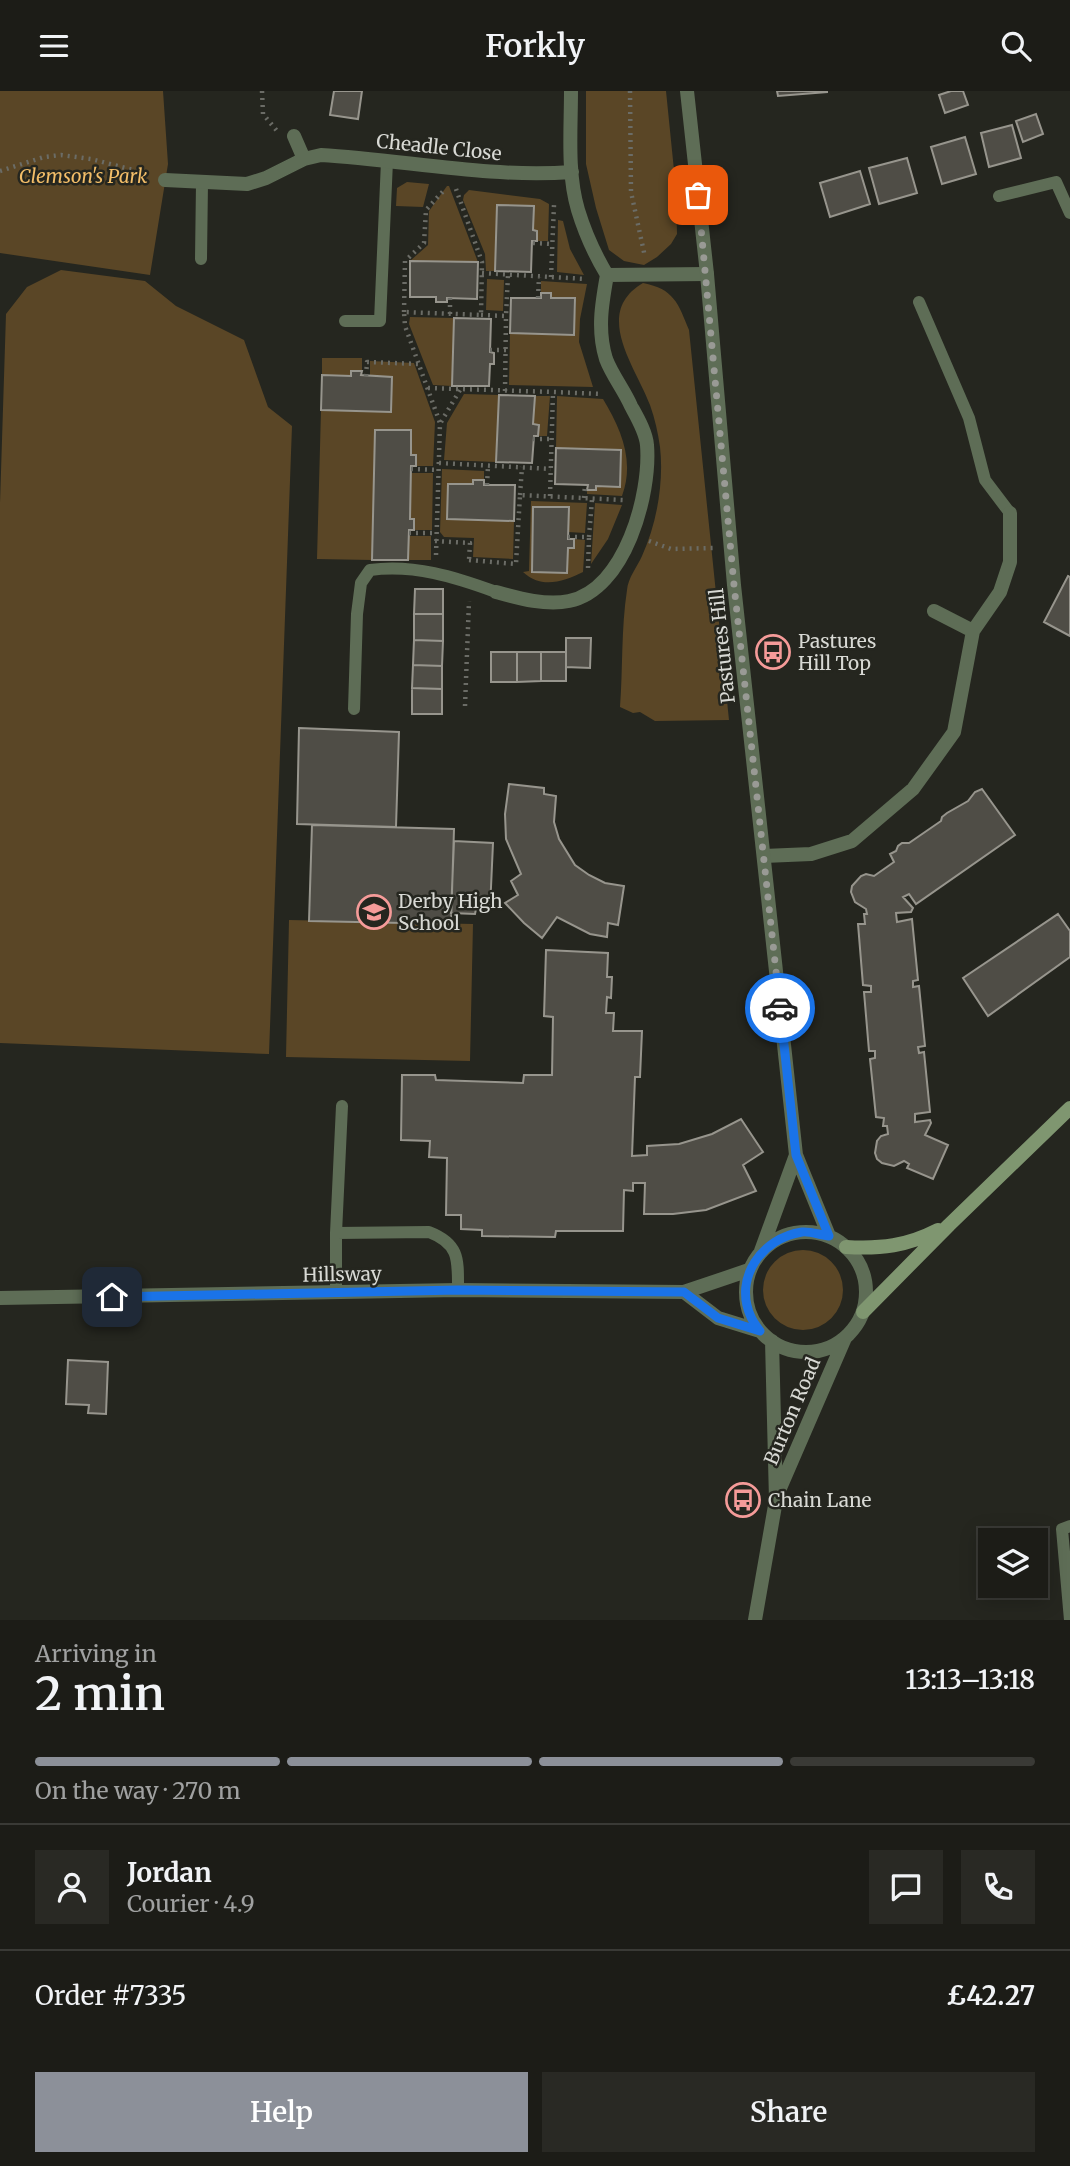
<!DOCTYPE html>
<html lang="en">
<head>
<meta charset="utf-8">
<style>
  :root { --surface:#1c1c17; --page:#292924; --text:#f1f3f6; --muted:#a0a1a1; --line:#3a3a36; --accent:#8c9099 }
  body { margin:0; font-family:Merriweather,serif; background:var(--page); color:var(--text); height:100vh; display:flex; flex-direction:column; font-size:26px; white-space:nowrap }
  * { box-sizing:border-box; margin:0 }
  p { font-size:23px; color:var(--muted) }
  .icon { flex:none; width:38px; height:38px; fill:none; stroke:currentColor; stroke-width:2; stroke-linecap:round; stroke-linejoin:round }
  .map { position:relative; height:1529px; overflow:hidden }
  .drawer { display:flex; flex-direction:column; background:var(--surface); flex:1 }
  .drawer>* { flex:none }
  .tools { position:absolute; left:978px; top:1437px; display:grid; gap:14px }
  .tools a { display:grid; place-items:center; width:70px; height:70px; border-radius:0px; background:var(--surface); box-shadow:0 4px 18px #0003,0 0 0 2px var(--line); font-size:35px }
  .pin { position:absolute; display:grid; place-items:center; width:60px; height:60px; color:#fff; margin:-30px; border-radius:14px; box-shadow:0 4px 10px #0006 }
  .courier { position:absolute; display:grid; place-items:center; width:70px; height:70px; margin:-35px; border:5px solid #1a73e8; border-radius:50%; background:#fff; color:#222; box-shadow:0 2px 9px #0007 }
  .summary em { font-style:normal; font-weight:600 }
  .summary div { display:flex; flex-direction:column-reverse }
  .summary { display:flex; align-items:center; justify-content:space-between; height:119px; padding:0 35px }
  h1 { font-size:46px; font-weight:600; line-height:52px }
  .bar { display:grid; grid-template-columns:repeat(4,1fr); gap:10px 7px; align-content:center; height:84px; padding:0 35px }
  .bar i { height:9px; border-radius:5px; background:var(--line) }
  .bar .current { background:var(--accent) }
  .bar p { grid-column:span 4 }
  .line { display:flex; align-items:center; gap:18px; padding:0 35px; border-top:2px solid var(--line) }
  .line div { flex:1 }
  .round { display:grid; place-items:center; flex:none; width:74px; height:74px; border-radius:0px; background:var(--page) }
  .button { display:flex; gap:14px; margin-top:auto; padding:14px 35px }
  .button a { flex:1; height:80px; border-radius:0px; background:var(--accent); color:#fff; font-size:28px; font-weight:600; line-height:80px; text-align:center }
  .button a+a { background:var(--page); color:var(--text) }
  header { display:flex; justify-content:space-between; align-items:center; height:91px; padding:0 35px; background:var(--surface); font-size:32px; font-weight:600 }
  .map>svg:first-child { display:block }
</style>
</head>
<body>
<header><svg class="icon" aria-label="menu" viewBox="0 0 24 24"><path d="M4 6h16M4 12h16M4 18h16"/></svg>Forkly<svg class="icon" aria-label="search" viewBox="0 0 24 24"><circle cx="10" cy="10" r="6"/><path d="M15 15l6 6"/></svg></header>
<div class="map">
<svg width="1070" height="1529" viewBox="0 0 1070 1529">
  <rect width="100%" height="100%" fill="#25261f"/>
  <!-- green -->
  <path fill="#5a4626" d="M 0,0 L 163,0 L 168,73 L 150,184 L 0,162 Z
    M 586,0 L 666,0 L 676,99 L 677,143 L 671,153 L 657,166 L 644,174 L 624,170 L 609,159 L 596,117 L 586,73 Z
    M 407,91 L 429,93 L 423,116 L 396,115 L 397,97 Z
    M 447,95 L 449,95 L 478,171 L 410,170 L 428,154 L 429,120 Z
    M 469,99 L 540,108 L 549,113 L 548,150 L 537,150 L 537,140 L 533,139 L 495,180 L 486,180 L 485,163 L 463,109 L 464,104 Z
    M 558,129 L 563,130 L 570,158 L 584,184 L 557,181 Z
    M 61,179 L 145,190 L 176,215 L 244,249 L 268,316 L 292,335 L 269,963 L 0,952 L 0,412 L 6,223 L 27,196 Z
    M 487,188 L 504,189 L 503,220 L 486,219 Z
    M 541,190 L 587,193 L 580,228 L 579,251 L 593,296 L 509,294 L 510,242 L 574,243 L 576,207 L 551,207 L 550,202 L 541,202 Z
    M 643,192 C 674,198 678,212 689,239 L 729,629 L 655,630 L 640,621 L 633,622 L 620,616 C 623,578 621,538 627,499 C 628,487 637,476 642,465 C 657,432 664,391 660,356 C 658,342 655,328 650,314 C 636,276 592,222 643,192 Z
    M 410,226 L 454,227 L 452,295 L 433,294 L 409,233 Z
    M 322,267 L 362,267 L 362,280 L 351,280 L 351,285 L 322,284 Z
    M 370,270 L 414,272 L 435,331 L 433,375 L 416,375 L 416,364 L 411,364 L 411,339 L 375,339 L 372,469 L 317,468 L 321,319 L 391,321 L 392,286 L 370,285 Z
    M 464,303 L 499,304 L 496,371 L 444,369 L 447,332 Z
    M 535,305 L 550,305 L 547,345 L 538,345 L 539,334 L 533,333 Z
    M 557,305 L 603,308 C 621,338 635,370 622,405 L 587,403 L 587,399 L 596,399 L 596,395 L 620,396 L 621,359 L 556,357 Z
    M 442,378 L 484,380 L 484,389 L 473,393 L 448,393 L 447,428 L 514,430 L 513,468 L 473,466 L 474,447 L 444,446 L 440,441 Z
    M 411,382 L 433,382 L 432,439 L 414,439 L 414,428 L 410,428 Z
    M 531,410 L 587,412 L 585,442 L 568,441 L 569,416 L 533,416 L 532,481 L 567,482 L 568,457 L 574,457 L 574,448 L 585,449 L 583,481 C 563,491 541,498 523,481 L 529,480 Z
    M 595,412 L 622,414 L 608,448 L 591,473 Z
    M 409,445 L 431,445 L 431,469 L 408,469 Z
    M 289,829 L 473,833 L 470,970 L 286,966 Z
    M763 1199a40 40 0 1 1 80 0a40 40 0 1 1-80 0Z"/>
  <!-- building -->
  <path fill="#4f4d46" stroke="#97958d" stroke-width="2" d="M 334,0 L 362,0 L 358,28 L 330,24 Z
    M 777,0 L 827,0 L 827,1 L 778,5 Z
    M 951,0 L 963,0 L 968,14 L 945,22 L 939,4 Z
    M 1036,23 L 1043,43 L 1023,51 L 1016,30 Z
    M 1012,34 L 1021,67 L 989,76 L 981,42 Z
    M 965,46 L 976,83 L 942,93 L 931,56 Z
    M 907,67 L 917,102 L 879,113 L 869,77 Z
    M 860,80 L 870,113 L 830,126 L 820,92 Z
    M 497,114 L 534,115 L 533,139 L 537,140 L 537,150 L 532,150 L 531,181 L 495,180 Z
    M 410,170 L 478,171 L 477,208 L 447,207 L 447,211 L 436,211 L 436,206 L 410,206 Z
    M 541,202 L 551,202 L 551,207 L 575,207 L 574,244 L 510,242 L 511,207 L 541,207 Z
    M 454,227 L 491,228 L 490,261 L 494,262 L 494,273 L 490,273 L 489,295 L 452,295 Z
    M 351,280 L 362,280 L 361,284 L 392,286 L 391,321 L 321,319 L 322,284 L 351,285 Z
    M 499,304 L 535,305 L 533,333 L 539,334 L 538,345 L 534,345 L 532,372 L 496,371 Z
    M 375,339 L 411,339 L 411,364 L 416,364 L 416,375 L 411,375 L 410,428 L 414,428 L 414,439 L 409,439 L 408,469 L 372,469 Z
    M 556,357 L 621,359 L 620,396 L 596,395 L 596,399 L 587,399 L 588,394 L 555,393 Z
    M 473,389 L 484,389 L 484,394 L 515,394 L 514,430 L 447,428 L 448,393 L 473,393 Z
    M 533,416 L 569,416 L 568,448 L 574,448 L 574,457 L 568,457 L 567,482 L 532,481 Z
    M 1068,485 L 1070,486 L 1070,545 L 1044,531 Z
    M 415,498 L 443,498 L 443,523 L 414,523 Z
    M 414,523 L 443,523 L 443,550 L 414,549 Z
    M 566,547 L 591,547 L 590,577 L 566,576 Z
    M 414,549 L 443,550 L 442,575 L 413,574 Z
    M 491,561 L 517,561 L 517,591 L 491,591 Z
    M 517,561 L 541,561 L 541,590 L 517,591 Z
    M 541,561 L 566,561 L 566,590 L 541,590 Z
    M 413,574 L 442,575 L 442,598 L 412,597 Z
    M 412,597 L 442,598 L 442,623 L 412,623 Z
    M 299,637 L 399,641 L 396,736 L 297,733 Z
    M 509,693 L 544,697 L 544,703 L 556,705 L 554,731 L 559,748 L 575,774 L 589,784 L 605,792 L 624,795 L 618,834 L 608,832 L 607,846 L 590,843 L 557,826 L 542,847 L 524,832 L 505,812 L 518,804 L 511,790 L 521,783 L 506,748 L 505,723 Z
    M 982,698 L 1015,744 L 916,813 L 909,803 L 903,806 L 913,817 L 911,821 L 896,822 L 897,831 L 912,828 L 918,889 L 913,890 L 913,896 L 919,895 L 925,955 L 918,956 L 919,962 L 924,961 L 930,1021 L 915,1023 L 915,1031 L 930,1029 L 931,1032 L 925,1044 L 948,1054 L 933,1088 L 907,1077 L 909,1073 L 904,1070 L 894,1075 L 882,1072 L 877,1068 L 875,1062 L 877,1050 L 881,1045 L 888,1043 L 887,1035 L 883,1035 L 884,1027 L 876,1026 L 870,968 L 875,967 L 875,960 L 869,960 L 864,901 L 871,901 L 871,895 L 863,894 L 858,833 L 865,833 L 864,823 L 867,823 L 866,818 L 855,811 L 851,801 L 852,795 L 861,785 L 866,783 L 874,785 L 894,771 L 890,763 L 896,760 L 898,755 L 902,752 L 909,752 L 941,730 L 942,726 L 947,722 L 968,710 L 975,701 Z
    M 312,734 L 454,738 L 451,833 L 309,830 Z
    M 454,750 L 493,752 L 490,818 L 476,818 L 475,823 L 451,822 Z
    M 1058,823 L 1070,840 L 1070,866 L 988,925 L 963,887 Z
    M 546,859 L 608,862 L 607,886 L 612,886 L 611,907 L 607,906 L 606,922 L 614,922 L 613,940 L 642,940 L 640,986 L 635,986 L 632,1065 L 647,1064 L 647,1055 L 679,1053 L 712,1043 L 741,1028 L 763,1061 L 743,1074 L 756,1100 L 706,1119 L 673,1123 L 644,1123 L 645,1092 L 633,1092 L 633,1100 L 624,1099 L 623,1140 L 556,1140 L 555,1146 L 482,1145 L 482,1139 L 461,1138 L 461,1124 L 446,1124 L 447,1067 L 429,1066 L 430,1050 L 401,1049 L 402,984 L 435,984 L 436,989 L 523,992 L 524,984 L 552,984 L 553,926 L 544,925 Z
    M 68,1269 L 108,1271 L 106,1323 L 88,1322 L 89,1314 L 66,1313 Z"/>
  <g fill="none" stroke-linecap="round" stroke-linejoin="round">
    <!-- path -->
    <path stroke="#6b6c66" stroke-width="4.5" stroke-dasharray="2 5" stroke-linecap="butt" d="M 262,0 L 263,23 L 277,40
      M 630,0 L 631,101 L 645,166
      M 0,80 L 44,66 L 61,64 L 91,68 L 148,83
      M 533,152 L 553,153
      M 482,182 L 586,188
      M 551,186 L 554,114
      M 538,207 L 539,186
      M 404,221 L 405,170 L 424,152 L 426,119 L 446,97
      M 450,223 L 450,207
      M 481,224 L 506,225 L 508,184
      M 490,259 L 506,259
      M 366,285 L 367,271 L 419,273
      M 428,297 L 553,301
      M 505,300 L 506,225
      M 441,331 L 460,299
      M 533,348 L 552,348
      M 439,372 L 551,378
      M 411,378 L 438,379
      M 487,394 L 488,375
      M 520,404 L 522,376
      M 550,405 L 553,301 L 602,303
      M 584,407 L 585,394
      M 409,442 L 436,442
      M 568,446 L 589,446 L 592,408
      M 435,450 L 470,452 L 469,469
      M 649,450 L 671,458 L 713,457
      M 436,464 L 440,332 L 405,235 L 404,221 L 481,224 L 482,171 L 456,98
      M 469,469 L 516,473 L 520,404 L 623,409
      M 588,477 L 589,446
      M 465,615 L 469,510"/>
    <!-- service -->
    <path stroke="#5e6d56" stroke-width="12" d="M 999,105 L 1056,91 L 1070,122
      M 201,168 L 202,92
      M 919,211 L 969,327 L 985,389 L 1010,422
      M 345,230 L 380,230 L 387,70
      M 354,618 L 357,523 L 361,492 L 370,479 C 414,473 455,486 496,501
      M 336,1142 L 342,1015
      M 336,1202 L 336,1142 L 429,1141 C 460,1153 458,1169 458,1199
      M 1070,1529 L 1062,1438 L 1070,1435"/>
    <!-- minor -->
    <path stroke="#5e6d56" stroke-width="14" d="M 571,0 C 571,39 567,82 578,119 C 585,142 595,164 607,184
      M 294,45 L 304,68
      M 165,89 L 247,93 L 266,87 L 304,68 L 321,64 C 406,69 486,87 572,81
      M 607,184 L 707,183
      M 496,501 C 518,507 546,515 569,510 C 625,499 651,403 647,354 C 646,341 637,326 631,315 C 624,299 612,284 606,268 C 597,239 602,212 607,184
      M 934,520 L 973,540
      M 764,765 L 811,763 L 852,750 L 913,698 L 954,641 L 973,540 L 1000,501 L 1010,471 L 1010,422"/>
    <!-- tertiary -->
    <path stroke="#5e6d56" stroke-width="14" d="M 687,0 L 707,183 L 734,494 L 796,1064 L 829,1145
      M746 1201a60 60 0 1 1 120 0a60 60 0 1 1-120 0Z
      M 761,1160 L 796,1064
      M 684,1201 L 718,1227 L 760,1240
      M 0,1207 L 458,1199 L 684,1201 L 749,1179
      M 777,1404 L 845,1247
      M 755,1529 L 776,1409 L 772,1250"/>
    <!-- secondary -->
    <path stroke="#7f9670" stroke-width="14" d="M 846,1156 C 881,1158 907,1155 938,1139
      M 863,1221 L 949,1134 L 1070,1017"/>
  </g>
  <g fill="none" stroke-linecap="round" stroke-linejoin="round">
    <!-- done -->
    <path stroke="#999a95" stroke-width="7" stroke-dasharray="0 12.6" d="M 698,104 L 734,494 L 780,917"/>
    <!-- route -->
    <path stroke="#1a73e8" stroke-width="9" d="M 112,1206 L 458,1199 L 684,1201 L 718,1227 L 760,1240 C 757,1236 753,1231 751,1226 C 733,1187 762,1147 802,1141 C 810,1140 820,1144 829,1145 L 796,1064 L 780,917"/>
  </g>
  <!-- icons -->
  <defs>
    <g id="bus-ring" transform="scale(1.75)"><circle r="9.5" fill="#25261f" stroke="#f59b99" stroke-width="1.5"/><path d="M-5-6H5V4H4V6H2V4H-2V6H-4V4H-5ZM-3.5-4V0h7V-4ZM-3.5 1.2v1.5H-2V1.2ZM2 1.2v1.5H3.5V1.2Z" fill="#f59b99"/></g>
    <g id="school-ring" transform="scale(1.75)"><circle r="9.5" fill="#25261f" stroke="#f59b99" stroke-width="1.5"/><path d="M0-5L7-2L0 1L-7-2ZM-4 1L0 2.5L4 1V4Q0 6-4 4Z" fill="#f59b99"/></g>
  </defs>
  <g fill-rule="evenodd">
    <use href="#bus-ring" x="773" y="561"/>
    <use href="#school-ring" x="374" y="821"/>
    <use href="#bus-ring" x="743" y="1409"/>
  </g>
  <g text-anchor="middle" stroke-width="5" stroke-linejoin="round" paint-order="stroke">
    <!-- street labels -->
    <g font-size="19" fill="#d8d9d4" stroke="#25261f">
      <text transform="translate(439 56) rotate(6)" y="7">Cheadle Close</text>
      <text transform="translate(722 555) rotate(-96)" y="7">Pastures Hill</text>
      <text transform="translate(342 1183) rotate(-1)" y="7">Hillsway</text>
      <text transform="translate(792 1320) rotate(-67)" y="7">Burton Road</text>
    </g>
    <!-- park labels -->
    <g font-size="19" font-style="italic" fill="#f2bd68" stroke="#25261f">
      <text x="83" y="92">Clemson's Park</text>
    </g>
    <!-- poi labels -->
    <g font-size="19" fill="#d8d9d4" stroke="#25261f" text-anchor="start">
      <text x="798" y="557">Pastures<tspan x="798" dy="22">Hill Top</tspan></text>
      <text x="398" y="817">Derby High<tspan x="398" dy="22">School</tspan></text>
      <text x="768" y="1416">Chain Lane</text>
    </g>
  </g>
</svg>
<div class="tools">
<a><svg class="icon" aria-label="layers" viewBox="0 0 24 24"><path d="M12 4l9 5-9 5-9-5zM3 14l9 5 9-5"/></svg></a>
</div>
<div class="pin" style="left:698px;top:104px;background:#ea580c"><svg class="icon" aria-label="bag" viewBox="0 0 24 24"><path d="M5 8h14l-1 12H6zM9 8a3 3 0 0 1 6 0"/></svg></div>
<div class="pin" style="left:112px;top:1206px;background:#1f2937"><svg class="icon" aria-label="home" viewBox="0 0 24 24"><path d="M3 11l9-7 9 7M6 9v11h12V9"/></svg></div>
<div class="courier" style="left:780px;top:917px"><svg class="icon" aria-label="car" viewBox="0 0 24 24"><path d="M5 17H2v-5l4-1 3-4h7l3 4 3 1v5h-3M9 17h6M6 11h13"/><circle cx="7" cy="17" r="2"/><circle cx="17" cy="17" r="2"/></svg></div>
</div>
<section class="drawer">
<div class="summary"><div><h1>2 min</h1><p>Arriving in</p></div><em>13:13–13:18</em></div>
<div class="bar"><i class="current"></i><i class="current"></i><i class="current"></i><i></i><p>On the way · 270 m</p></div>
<div class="line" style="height:126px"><a class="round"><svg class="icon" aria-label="person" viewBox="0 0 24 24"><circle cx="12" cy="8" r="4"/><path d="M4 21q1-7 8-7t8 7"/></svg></a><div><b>Jordan</b><p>Courier · 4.9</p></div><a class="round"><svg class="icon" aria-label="chat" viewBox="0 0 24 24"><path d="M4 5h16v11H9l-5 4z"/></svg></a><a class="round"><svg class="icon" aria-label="phone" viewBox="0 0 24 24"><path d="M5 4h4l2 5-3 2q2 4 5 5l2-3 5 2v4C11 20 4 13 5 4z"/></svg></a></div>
<div class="line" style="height:91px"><div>Order #7335</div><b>£42.27</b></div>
<div class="button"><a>Help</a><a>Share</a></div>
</section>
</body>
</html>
